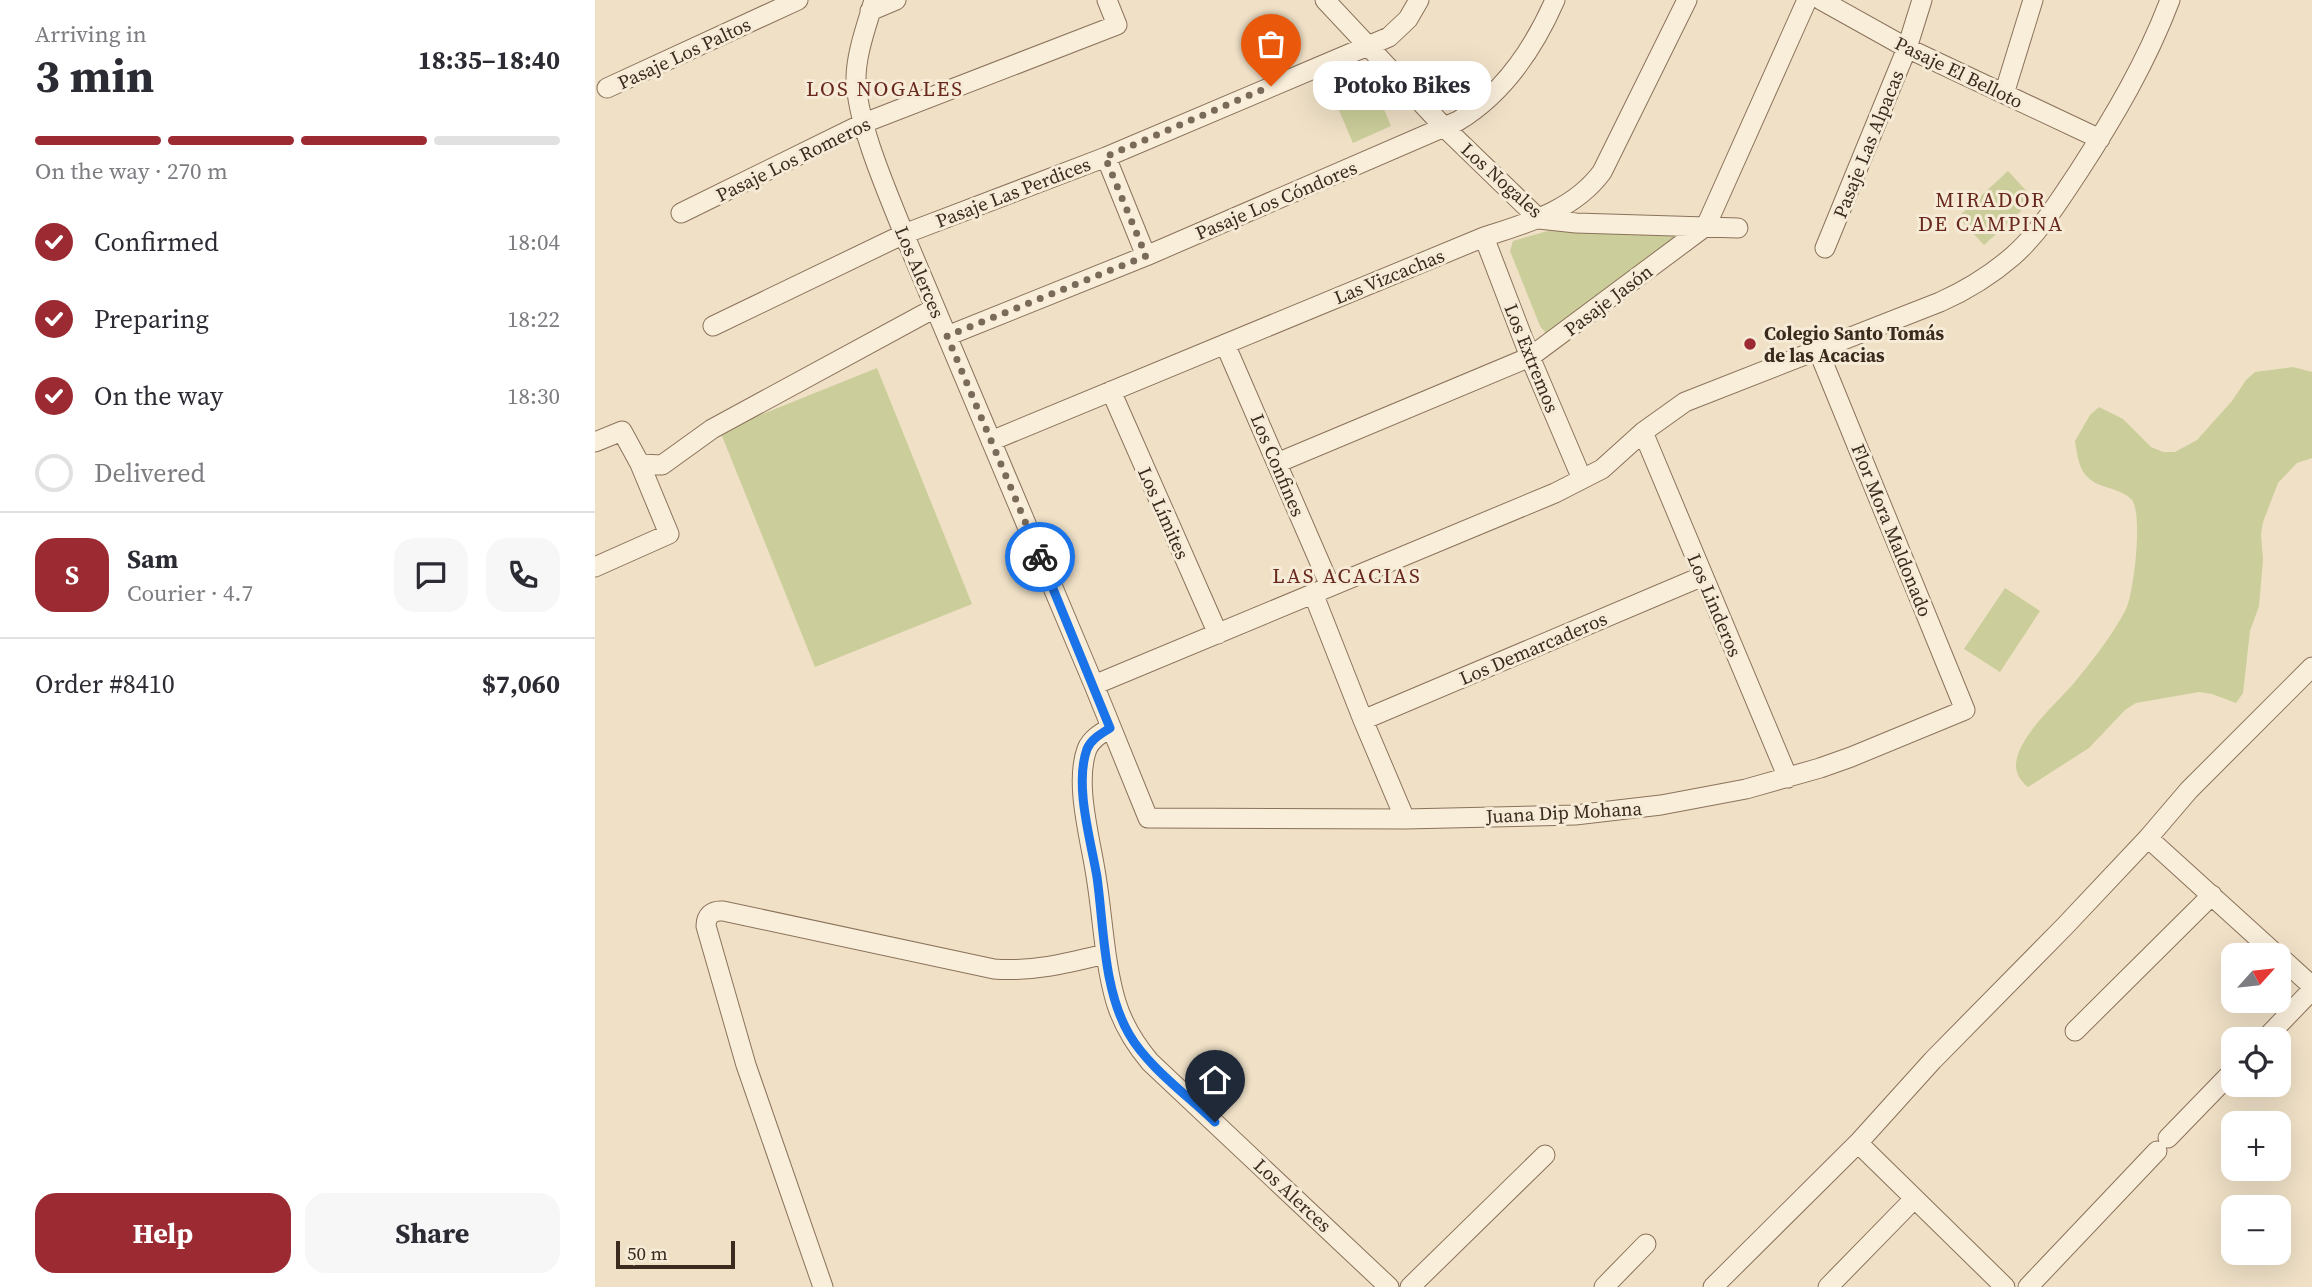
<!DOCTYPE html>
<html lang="en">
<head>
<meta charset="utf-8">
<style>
  :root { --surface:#fff; --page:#f7f7f7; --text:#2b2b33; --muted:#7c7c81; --line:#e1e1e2; --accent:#9b2a33 }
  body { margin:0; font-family:"Source Serif 4",serif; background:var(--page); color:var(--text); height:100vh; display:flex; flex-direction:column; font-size:26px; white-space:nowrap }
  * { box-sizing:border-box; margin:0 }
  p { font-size:23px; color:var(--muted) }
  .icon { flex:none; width:38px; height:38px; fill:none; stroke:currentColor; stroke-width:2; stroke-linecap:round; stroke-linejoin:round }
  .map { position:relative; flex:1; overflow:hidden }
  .panel { display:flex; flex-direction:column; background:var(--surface); width:595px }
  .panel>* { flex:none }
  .needle { width:46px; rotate:63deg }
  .buttons { position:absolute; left:1626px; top:943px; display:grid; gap:14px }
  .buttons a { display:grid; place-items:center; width:70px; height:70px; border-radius:14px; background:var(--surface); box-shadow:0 7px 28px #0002; font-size:35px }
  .scale { position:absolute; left:21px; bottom:18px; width:119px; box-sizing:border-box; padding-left:7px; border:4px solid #3b2b1f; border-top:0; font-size:19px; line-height:24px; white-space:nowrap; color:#3b2b1f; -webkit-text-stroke:5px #f6ebd6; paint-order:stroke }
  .pin { position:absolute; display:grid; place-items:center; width:60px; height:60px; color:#fff; margin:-72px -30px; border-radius:50% 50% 50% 0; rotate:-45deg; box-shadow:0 0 7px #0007 }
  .pin .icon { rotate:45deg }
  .courier { position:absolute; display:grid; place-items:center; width:70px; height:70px; margin:-35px; border:5px solid #1a73e8; border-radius:50%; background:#fff; color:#222; box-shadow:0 2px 9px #0007 }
  .bubble { position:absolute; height:49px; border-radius:21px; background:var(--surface); box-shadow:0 7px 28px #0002; font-size:23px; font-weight:700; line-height:49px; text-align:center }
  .head em { font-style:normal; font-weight:700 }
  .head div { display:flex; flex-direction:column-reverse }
  .head { display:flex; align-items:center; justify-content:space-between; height:119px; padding:0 35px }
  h1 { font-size:46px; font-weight:700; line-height:52px }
  .bar { display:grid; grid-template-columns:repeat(4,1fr); gap:10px 7px; align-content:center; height:84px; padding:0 35px }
  .bar i { height:9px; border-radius:5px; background:var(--line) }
  .bar .on { background:var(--accent) }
  .bar p { grid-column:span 4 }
  .line { display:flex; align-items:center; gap:18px; padding:0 35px; border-top:2px solid var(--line) }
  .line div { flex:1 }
  .round { display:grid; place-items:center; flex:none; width:74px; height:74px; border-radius:21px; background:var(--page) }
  ol { padding:0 35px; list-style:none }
  li { display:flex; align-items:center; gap:21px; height:77px }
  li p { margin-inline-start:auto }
  li .icon { padding:7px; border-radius:50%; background:var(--accent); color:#fff; stroke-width:4 }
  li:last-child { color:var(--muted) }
  li i { width:38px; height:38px; border:4px solid var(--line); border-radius:50% }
  .primary-button { display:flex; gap:14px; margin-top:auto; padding:14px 35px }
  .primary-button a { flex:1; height:80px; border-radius:21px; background:var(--accent); color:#fff; font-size:28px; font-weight:700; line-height:80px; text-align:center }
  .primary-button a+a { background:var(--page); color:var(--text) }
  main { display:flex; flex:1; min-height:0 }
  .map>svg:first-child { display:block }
</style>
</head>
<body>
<main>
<section class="panel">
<div class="head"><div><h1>3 min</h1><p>Arriving in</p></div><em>18:35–18:40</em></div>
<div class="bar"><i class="on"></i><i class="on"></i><i class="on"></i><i></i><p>On the way · 270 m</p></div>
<ol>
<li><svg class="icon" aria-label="check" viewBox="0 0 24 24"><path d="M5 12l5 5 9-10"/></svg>Confirmed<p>18:04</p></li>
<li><svg class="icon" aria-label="check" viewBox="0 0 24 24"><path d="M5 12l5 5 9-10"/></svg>Preparing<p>18:22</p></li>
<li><svg class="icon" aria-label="check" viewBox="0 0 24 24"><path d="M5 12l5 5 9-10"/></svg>On the way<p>18:30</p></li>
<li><i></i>Delivered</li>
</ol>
<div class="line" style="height:126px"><b class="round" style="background:var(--accent);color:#fff">S</b><div><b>Sam</b><p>Courier · 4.7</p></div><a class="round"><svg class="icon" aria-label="chat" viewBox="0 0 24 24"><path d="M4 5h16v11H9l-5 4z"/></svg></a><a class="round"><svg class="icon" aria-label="phone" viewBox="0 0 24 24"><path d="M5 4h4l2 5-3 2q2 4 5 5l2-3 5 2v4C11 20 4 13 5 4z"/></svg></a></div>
<div class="line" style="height:91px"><div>Order #8410</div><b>$7,060</b></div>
<div class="primary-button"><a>Help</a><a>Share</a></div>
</section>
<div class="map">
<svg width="1717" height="1287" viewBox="0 0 1717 1287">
  <rect width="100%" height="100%" fill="#efe0c6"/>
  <!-- green -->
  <path fill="#cbce9a" d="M 773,71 L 796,126 L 758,143 L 734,87 Z
    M 1413,171 L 1439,199 L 1389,245 L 1363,217 Z
    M 956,230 L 1090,235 L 953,336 L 945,326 L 915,251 L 918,241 Z
    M 1698,367 L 1717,372 L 1717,458 L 1702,463 L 1683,483 L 1668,522 L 1666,534 L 1668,560 L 1664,606 L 1655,631 L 1648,693 L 1641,703 L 1617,694 L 1604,692 L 1541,703 L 1530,710 L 1494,748 L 1433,787 C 1426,781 1421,775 1421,765 C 1422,737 1462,703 1479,683 C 1498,660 1517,636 1531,609 C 1539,592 1548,515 1537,500 C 1530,493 1523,491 1514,488 C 1486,480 1484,467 1480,441 L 1495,415 L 1504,407 L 1528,419 L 1556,447 L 1568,452 L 1580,452 L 1602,440 L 1637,401 L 1651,380 L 1660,372 Z
    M 282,368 L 377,604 L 220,667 L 125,431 Z
    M 1410,588 L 1445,611 L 1405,672 L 1369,649 Z"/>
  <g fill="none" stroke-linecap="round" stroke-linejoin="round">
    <!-- minor casing -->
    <g stroke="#8b725b" stroke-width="21">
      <path id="minor" d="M 279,0 C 272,25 261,53 261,79 C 262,124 292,191 309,234 L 499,685 L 553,818 L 810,819 L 980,815 L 1066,805 L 1151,789 L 1225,768 L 1256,757 L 1370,710 L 1223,350
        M 730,0 L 849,127 L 944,219 L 981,223 L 1143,228
        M 1226,0 L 1312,48 L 1505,139
        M 275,11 L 301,0
        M 12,88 L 203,0
        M 1409,94 L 1438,0
        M 511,157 L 551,256
        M 86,213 L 269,123 L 522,25 L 512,0
        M 889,237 L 935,357 L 987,479
        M 1230,248 L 1312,48 L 1327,0
        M 118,326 L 309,234 L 511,157 L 794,37 L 813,19 L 824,0
        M 352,336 L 551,256 L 863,121 C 909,93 939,48 960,0
        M 630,344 L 735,586
        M 516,391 L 623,634
        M 1048,432 L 1193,778
        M 396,441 L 889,237 C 932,223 978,211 1007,172 L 1092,0
        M 0,442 L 27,431 L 45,464 L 67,465 L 117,429 L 340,308
        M 682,463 L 935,357 L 1111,226 L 1212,0
        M 0,567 L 74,534 L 45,464
        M 718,593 L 768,720 L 810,819
        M 499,685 L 960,493 L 1007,469 L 1048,432 L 1090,402 L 1345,302 C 1372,290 1396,275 1418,256 C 1445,232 1464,201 1484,171 C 1519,117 1552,61 1575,0
        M 768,720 L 1108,576
        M 515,728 C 506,733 496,739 492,749 C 479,784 496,841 501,876 C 508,918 509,961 521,1002 C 528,1025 540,1044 555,1062 L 794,1287
        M 1553,838 L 1683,956
        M 1684,956 L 1717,986
        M 1480,1031 L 1617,895
        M 1669,1040 L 1717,990
        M 1573,1138 L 1638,1071
        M 1263,1143 L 1410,1287
        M 228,1287 L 151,1065 L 111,926 C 111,916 117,910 128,911 L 399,969 C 438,972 473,963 510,954
        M 815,1287 L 950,1155
        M 1009,1287 L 1051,1244
        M 1118,1287 L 1263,1143 L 1338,1060 L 1470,926 L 1553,838 L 1594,790 L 1717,667
        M 1233,1287 L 1319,1199
        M 1433,1287 L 1562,1151"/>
    </g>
    <!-- minor -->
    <use href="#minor" stroke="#f9eeda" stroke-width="19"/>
  </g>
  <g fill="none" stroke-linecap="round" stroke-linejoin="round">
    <!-- done -->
    <path stroke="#7a6a59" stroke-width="7" stroke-dasharray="0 12.6" d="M 445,557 L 352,336 L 551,256 L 510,157 L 676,86"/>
    <!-- route -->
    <path stroke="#1a73e8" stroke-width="9" d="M 445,557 L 515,728 C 506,734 496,739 492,749 C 479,785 496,841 502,877 C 509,927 508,989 534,1034 C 553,1067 592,1095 620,1122"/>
  </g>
  <!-- markers -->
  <circle fill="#9b2a33" stroke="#f6ebd6" stroke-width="2.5" cx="1155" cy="344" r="7"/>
  <g text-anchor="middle" stroke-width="6" stroke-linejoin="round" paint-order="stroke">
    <!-- street labels -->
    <g font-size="19" fill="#3b2b1f" stroke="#f6ebd6">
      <text transform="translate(89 53) rotate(-25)" y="7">Pasaje Los Paltos</text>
      <text transform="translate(1364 72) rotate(26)" y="7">Pasaje El Belloto</text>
      <text transform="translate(1273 144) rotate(-68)" y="7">Pasaje Las Alpacas</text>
      <text transform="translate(198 159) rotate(-26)" y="7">Pasaje Los Romeros</text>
      <text transform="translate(907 180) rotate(42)" y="7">Los Nogales</text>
      <text transform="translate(418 192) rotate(-21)" y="7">Pasaje Las Perdices</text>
      <text transform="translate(681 200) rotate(-23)" y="7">Pasaje Los Cóndores</text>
      <text transform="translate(325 272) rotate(67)" y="7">Los Alerces</text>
      <text transform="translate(794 276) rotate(-22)" y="7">Las Vizcachas</text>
      <text transform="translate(1013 300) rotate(-37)" y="7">Pasaje Jasón</text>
      <text transform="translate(937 358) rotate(68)" y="7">Los Extremos</text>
      <text transform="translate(683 465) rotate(67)" y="7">Los Confines</text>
      <text transform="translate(569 513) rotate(66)" y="7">Los Límites</text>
      <text transform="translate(1297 530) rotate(68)" y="7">Flor Mora Maldonado</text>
      <text transform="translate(1120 605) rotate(67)" y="7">Los Linderos</text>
      <text transform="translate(938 648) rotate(-23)" y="7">Los Demarcaderos</text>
      <text transform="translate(969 812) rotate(-3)" y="7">Juana Dip Mohana</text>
      <text transform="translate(698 1195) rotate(43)" y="7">Los Alerces</text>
    </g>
    <!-- poi labels -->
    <g font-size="19" font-weight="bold" fill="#3b2b1f" stroke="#f6ebd6" text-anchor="start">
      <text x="1169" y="340">Colegio Santo Tomás<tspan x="1169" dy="22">de las Acacias</tspan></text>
    </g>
    <!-- neighbourhood labels -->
    <g font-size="21" letter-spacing="2" fill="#69281e" stroke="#f6ebd6">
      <text x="290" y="96">LOS NOGALES</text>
      <text x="1396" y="207">MIRADOR<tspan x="1396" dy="24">DE CAMPINA</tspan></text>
      <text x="752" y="583">LAS ACACIAS</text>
    </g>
  </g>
</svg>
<div class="buttons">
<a><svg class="needle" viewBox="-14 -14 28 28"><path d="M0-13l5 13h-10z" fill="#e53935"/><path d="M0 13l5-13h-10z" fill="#7c7c81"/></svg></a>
<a><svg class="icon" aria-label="locate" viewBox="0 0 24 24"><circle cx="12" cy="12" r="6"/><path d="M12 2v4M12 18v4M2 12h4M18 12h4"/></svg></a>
<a>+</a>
<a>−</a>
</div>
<div class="scale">50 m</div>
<div class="pin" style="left:676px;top:86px;background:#ea580c"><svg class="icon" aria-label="bag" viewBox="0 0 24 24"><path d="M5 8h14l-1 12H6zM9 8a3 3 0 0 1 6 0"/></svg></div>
<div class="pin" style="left:620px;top:1122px;background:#1f2937"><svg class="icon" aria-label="home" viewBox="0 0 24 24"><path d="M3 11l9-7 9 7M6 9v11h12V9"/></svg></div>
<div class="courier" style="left:445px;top:557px"><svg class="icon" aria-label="bike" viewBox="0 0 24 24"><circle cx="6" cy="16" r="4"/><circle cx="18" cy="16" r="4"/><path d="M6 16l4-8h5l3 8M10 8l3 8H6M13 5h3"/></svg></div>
<div class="bubble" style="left:718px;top:61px;width:178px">Potoko Bikes</div>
</div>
</main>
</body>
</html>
